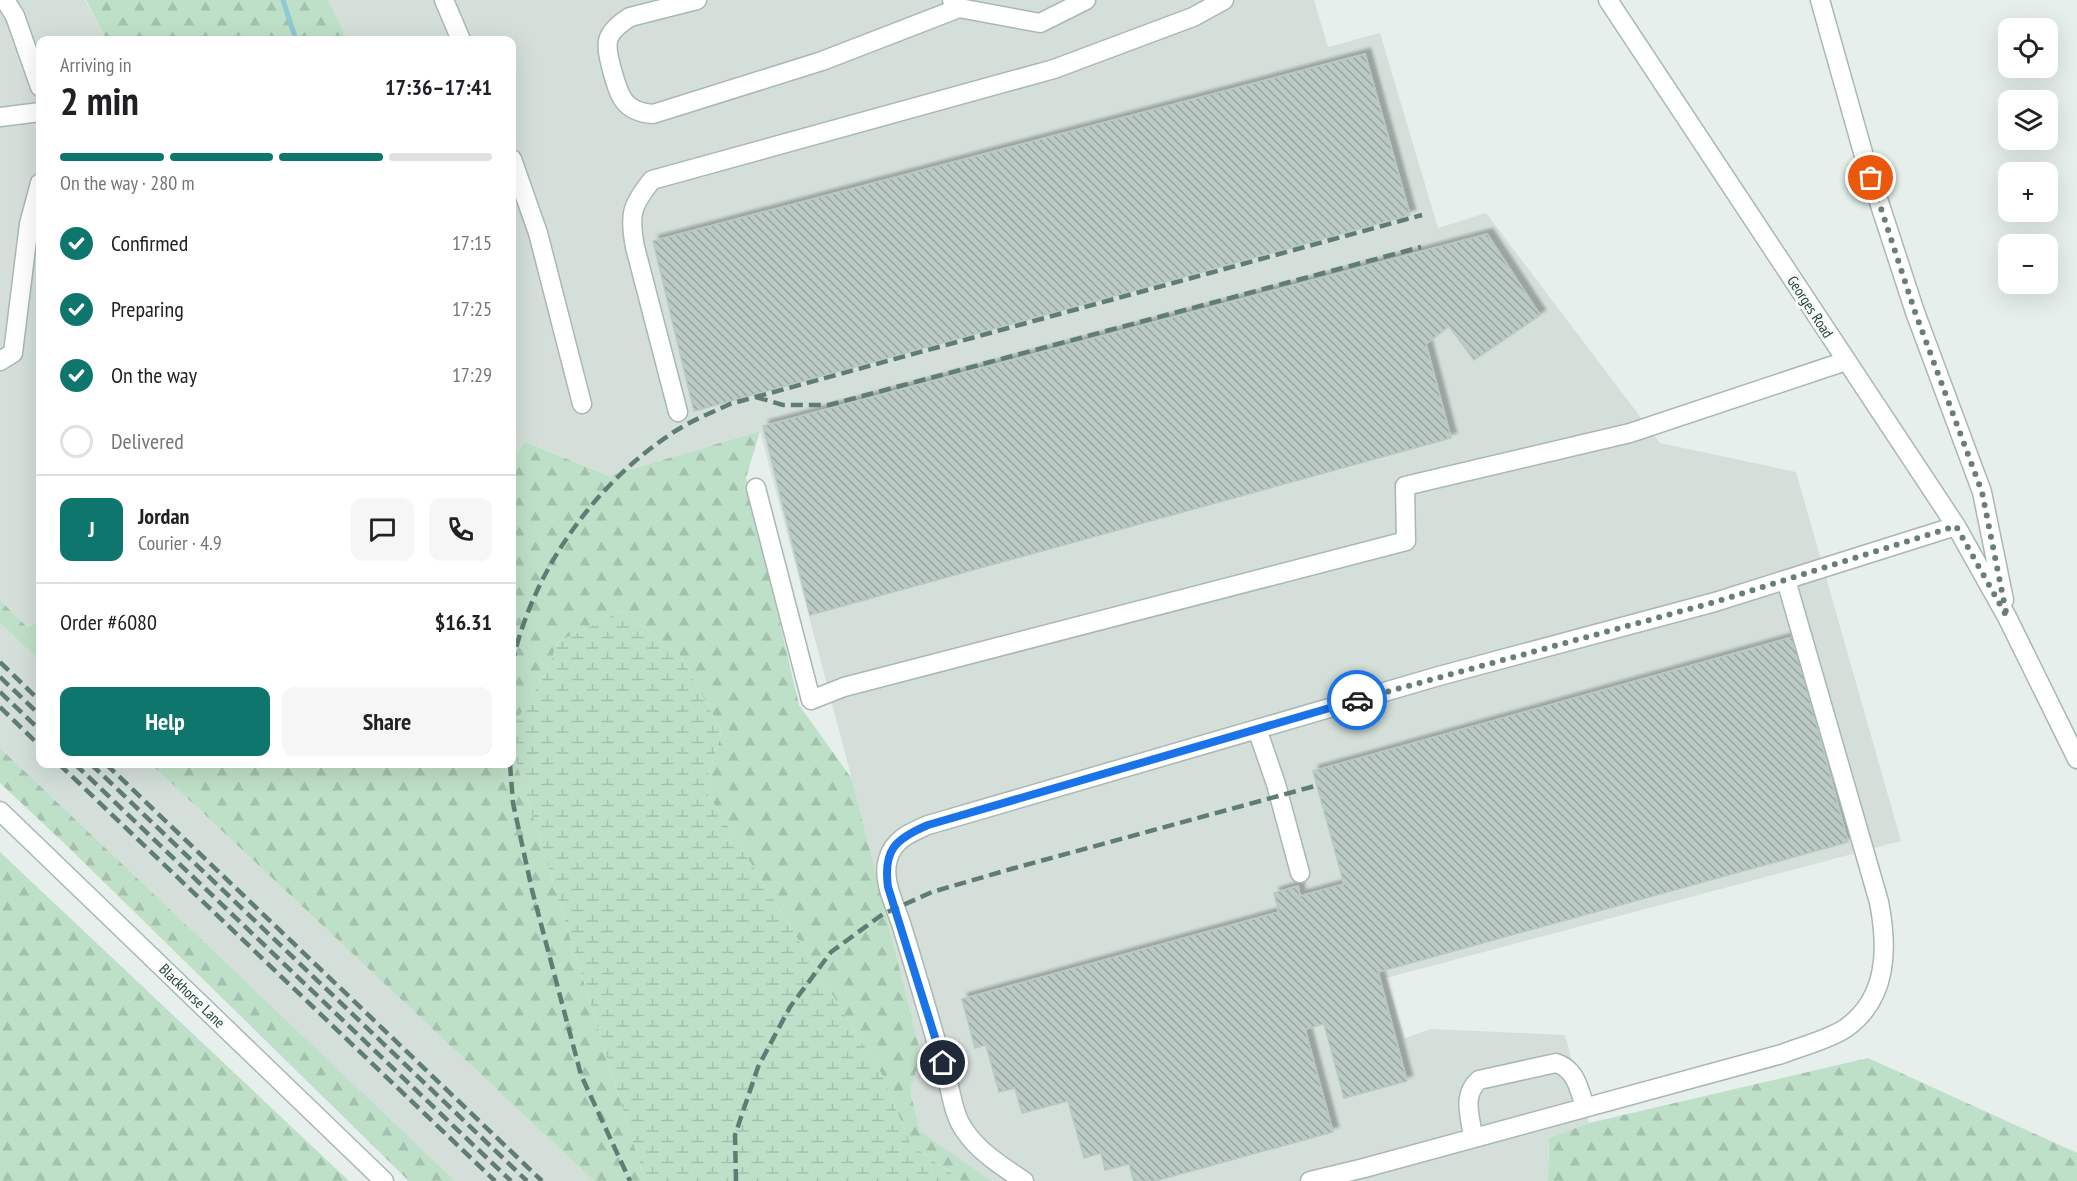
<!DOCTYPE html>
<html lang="en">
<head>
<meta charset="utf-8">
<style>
  :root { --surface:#fff; --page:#f6f6f6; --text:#202124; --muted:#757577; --line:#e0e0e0; --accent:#0f766e }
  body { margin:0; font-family:"PT Sans Narrow",sans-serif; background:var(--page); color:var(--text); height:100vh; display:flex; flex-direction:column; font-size:22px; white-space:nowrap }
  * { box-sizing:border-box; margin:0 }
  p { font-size:20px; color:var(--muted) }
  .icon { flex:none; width:33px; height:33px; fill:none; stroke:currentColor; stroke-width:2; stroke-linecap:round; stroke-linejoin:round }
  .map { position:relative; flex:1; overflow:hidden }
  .sheet { position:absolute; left:36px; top:36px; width:480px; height:732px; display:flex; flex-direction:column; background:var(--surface); border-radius:12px; box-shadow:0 6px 24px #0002 }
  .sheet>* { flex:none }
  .tools { position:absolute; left:1998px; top:18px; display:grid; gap:12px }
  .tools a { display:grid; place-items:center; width:60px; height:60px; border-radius:12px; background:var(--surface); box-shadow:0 6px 24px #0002; font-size:30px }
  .pin { position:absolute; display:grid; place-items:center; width:51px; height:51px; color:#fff; margin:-26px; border:3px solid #fff; border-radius:50%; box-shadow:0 2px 6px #0007 }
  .courier { position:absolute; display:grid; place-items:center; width:60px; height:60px; margin:-30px; border:4px solid #1a73e8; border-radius:50%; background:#fff; color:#222; box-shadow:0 2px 8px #0007 }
  .head em { font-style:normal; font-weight:600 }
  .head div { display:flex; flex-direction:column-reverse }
  .head { display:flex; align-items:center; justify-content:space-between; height:102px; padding:0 24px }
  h1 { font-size:39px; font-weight:600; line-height:45px }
  .bar { display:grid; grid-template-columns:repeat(4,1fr); gap:9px 6px; align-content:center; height:72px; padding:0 24px }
  .bar i { height:8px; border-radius:4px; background:var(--line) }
  .bar .active { background:var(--accent) }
  .bar p { grid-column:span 4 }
  .line { display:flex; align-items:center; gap:15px; padding:0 24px; border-top:2px solid var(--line) }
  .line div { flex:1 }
  .round { display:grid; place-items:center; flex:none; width:63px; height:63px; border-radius:12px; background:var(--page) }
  ol { padding:0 24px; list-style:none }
  li { display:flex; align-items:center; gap:18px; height:66px }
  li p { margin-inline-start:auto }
  li .icon { padding:6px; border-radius:50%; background:var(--accent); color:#fff; stroke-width:4 }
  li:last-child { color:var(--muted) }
  li i { width:33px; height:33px; border:3px solid var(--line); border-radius:50% }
  .cta { display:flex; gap:12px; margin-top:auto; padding:12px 24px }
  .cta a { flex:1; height:69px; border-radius:12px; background:var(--accent); color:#fff; font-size:24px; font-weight:600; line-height:69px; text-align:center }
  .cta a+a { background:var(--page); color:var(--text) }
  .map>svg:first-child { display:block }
</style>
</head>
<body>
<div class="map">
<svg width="2077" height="1181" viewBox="0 0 2077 1181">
  <defs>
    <pattern id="forest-firs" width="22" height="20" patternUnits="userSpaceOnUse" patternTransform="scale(1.5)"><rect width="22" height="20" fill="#bfe0c8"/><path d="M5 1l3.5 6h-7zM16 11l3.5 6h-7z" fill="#a4c1ad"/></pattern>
    <pattern id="wetland-marsh" width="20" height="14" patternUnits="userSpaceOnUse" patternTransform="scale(1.5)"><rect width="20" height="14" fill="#bfe0c8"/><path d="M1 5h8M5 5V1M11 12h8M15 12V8" fill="none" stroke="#a4c1ad"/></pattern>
    <pattern id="building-back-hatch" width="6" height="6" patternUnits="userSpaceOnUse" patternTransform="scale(1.5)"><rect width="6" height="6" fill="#bbcac4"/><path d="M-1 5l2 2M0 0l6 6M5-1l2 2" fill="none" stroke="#98a6a0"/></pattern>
    <filter id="shadow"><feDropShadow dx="5.5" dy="-5.5" stdDeviation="1.5" flood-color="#0004"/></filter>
  </defs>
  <rect width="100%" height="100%" fill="#e6efeb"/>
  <!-- built -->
  <path fill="#d4dfda" d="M 0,0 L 85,0 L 106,40 L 40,40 L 40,622 L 27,627 L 0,600 Z
    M 328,0 L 1314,0 L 1328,47 L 1380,33 L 1438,228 L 1486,213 L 1660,443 L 1796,472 L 1901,841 L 1386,978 L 1405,1038 L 1431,1029 L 1565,1035 L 1589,1123 L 1549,1138 L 1548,1181 L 992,1181 L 920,1131 L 910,1091 L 921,1055 L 854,787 L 760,431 L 609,476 L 527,442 L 512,459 L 512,40 L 348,40 Z
    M 0,623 L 40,661 L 40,764 L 151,764 L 594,1181 L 455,1181 L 327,1062 L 0,748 Z"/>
  <!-- forest -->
  <path fill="url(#forest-firs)" d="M 86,0 L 328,0 L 348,40 L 106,40 Z
    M 760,431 L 746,478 L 799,705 L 852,779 L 921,1055 L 910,1091 L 920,1131 L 992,1181 L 962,1181 L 911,1145 L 881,1073 L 704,788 L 722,732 L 680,655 L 622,611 L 558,642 L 547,671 L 512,728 L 512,459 L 526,442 L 609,476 Z
    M 0,600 L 27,627 L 40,622 L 40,661 L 0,623 Z
    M 0,748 L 455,1181 L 409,1181 L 65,844 L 0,783 Z
    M 512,748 L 645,1181 L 594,1181 L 151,764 L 512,764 Z
    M 0,852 L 349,1181 L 0,1181 Z
    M 1868,1058 L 2077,1153 L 2077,1181 L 1548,1181 L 1549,1138 L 1589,1123 Z"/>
  <!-- wetland -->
  <path fill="url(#wetland-marsh)" d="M 622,611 L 680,655 L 722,732 L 704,788 L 881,1073 L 911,1145 L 962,1181 L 645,1181 L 512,748 L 512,728 L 547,671 L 558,642 Z"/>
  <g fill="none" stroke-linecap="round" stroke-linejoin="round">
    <!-- stream -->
    <path stroke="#8ec9d4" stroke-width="5" d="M 283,0 L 296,40"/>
  </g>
  <!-- building -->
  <path fill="url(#building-back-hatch)" stroke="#b8c9c2" stroke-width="1.5" filter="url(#shadow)" d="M 1365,54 L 1410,215 L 694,411 L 653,241 Z
    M 1487,234 L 1540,315 L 1474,360 L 1449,326 L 1426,344 L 1451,438 L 810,615 L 763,426 Z
    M 1793,637 L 1848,842 L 1378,972 L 1407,1081 L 1344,1098 L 1324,1024 L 1305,1029 L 1333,1132 L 1155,1181 L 1134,1181 L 1129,1164 L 1105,1170 L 1101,1153 L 1084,1158 L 1068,1101 L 1022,1113 L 1015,1088 L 999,1092 L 986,1045 L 975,1048 L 962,999 L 1279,912 L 1274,893 L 1298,886 L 1300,896 L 1344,884 L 1313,771 Z"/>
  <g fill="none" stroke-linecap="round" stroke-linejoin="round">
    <!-- minor casing -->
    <g stroke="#a8b8b2" stroke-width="21">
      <path id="minor" d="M 5,0 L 15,16 L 40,87
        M 444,0 L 461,40
        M 697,0 L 630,17 C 622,22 610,31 608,41 C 606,51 610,61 612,70 C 619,95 623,112 653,114 L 822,61 L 959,8
        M 952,0 L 959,8 L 1040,23 L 1086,0
        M 1608,0 L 1956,526 L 2007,617 L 2077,759
        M 1820,0 L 1864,156 L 1915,312 L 1982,492 L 2004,600
        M 0,117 L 40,112
        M 512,159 L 538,233 L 582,404
        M 0,361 L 13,353 L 29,224 L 40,183
        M 678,412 L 635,247 C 629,215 631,206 652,180 L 1054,69 L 1193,17 L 1224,0
        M 756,488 L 811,700 L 844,687 L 1406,541 L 1405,486 L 1630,433 L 1846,361
        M 1257,729 L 1276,784 L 1300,873
        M 0,811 L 384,1181
        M 1473,1138 C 1471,1117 1461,1096 1479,1080 L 1556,1063 C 1576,1069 1579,1089 1585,1107
        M 1024,1181 C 1003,1167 979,1152 965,1131 C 953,1115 952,1094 946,1075 C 932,1027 918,978 903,930 C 897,908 881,882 888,859 C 894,839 910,833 928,825 L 1439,676 L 1715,602 L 1956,526
        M 1310,1181 L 1364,1168 L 1782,1054 C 1802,1046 1828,1040 1846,1028 C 1888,998 1888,948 1879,902 L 1786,580"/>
    </g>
    <!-- minor -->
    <use href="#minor" stroke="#fff" stroke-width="18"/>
    <!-- rail -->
    <path stroke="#5f7d75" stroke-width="4.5" stroke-dasharray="12 6" stroke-linecap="butt" d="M 756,397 L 783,405 L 829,405 L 1421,247
      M 0,662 L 40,701
      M 512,664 C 533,570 595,482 677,430 C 693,420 713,412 730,404 L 1422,215
      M 0,677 L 40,715
      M 0,692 L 40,730
      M 0,707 L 40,746
      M 59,764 L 495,1181
      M 75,764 L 511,1181
      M 91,764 L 527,1181
      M 106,764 L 542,1181
      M 510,764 L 513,803 L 532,890 L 581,1075 L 630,1181
      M 736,1181 L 735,1135 L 758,1067 L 790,1007 L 831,952 L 883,914 L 932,892 L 1011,869 L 1315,786"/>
  </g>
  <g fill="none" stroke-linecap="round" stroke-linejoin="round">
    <!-- done -->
    <path stroke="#687f78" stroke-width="6" stroke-dasharray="0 10.8" d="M 1357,700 L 1715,602 L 1956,526 L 2007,617 L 1982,492 L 1915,312 L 1871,178"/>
    <!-- route -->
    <path stroke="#1a73e8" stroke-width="8" d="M 943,1063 L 888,887 C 883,850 895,839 928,825 L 1357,700"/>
  </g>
  <g text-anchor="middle" stroke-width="6" stroke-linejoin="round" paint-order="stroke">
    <!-- street labels -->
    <g font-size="15" fill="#24423a" stroke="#f7fbf9">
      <text transform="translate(1810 307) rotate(57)" y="5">Georges Road</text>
      <text transform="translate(192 996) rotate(44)" y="5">Blackhorse Lane</text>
    </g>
  </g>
</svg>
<div class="tools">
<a><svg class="icon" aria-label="locate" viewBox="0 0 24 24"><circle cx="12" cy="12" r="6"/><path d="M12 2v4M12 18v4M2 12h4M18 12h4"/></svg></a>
<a><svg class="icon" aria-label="layers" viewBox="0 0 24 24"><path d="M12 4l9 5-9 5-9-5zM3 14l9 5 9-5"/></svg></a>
<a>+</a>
<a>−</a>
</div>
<div class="pin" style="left:1871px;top:178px;background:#ea580c"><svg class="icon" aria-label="bag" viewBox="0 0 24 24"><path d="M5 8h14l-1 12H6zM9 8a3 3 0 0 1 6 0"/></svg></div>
<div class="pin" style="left:943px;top:1063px;background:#1f2937"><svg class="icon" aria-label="home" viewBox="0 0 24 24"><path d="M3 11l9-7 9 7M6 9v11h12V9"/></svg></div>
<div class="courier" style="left:1357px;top:700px"><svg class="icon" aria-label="car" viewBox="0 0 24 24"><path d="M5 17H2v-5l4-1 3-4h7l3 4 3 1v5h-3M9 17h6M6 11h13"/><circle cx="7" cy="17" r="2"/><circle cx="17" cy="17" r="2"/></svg></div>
<section class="sheet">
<div class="head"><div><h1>2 min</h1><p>Arriving in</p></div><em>17:36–17:41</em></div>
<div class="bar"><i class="active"></i><i class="active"></i><i class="active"></i><i></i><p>On the way · 280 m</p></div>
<ol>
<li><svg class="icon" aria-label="check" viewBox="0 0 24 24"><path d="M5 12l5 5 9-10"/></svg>Confirmed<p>17:15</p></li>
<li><svg class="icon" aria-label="check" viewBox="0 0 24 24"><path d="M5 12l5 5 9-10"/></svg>Preparing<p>17:25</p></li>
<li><svg class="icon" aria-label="check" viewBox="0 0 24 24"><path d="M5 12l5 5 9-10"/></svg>On the way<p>17:29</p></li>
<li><i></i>Delivered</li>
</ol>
<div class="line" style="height:108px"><b class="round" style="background:var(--accent);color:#fff">J</b><div><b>Jordan</b><p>Courier · 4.9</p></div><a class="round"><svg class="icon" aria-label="chat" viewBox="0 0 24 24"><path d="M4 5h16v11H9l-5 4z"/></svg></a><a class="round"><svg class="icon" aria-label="phone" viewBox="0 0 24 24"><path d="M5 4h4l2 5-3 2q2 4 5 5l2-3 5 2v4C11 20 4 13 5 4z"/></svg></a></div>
<div class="line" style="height:78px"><div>Order #6080</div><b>$16.31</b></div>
<div class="cta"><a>Help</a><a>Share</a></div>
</section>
</div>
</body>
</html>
